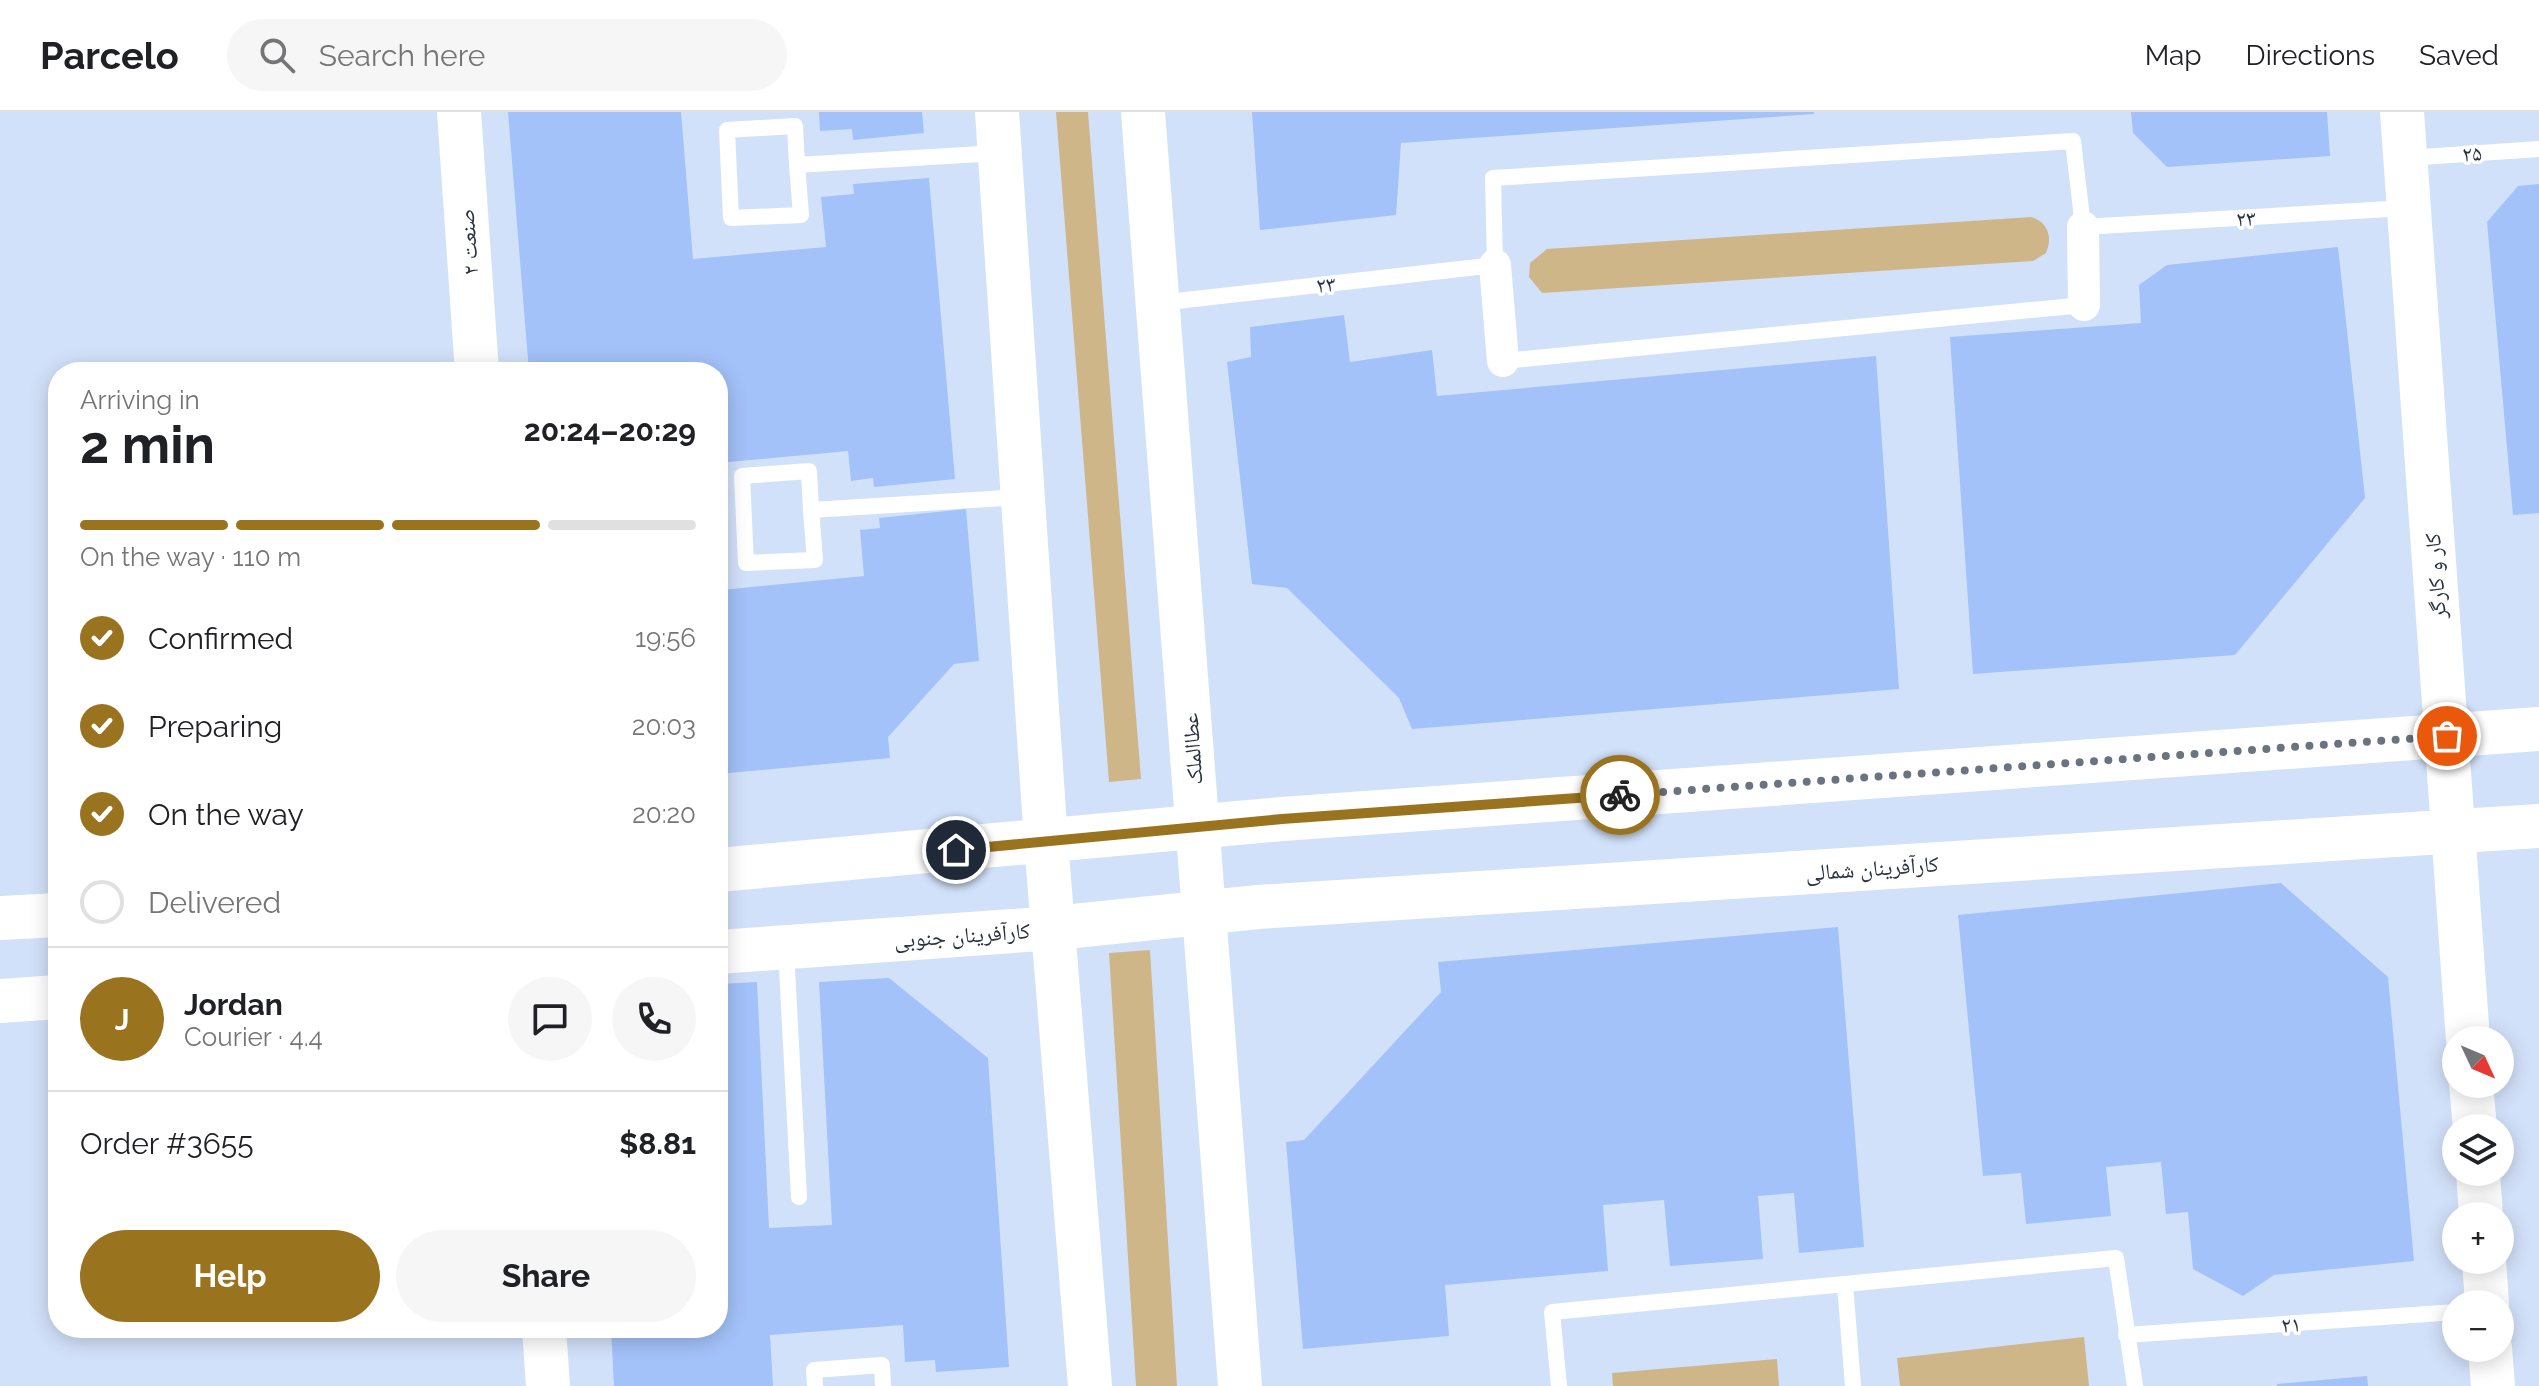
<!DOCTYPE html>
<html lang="en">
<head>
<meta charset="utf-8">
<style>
  :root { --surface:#fff; --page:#f6f6f6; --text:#202124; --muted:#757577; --line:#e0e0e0; --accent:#9a731f }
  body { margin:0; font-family:Raleway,"Noto Naskh Arabic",sans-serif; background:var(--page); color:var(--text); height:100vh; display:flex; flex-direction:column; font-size:30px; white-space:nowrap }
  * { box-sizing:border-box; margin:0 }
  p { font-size:26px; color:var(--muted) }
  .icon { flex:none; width:44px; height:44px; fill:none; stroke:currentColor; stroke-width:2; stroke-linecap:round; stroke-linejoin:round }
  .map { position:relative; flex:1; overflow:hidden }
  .sheet { position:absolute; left:48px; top:250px; width:680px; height:976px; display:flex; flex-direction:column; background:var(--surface); border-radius:32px; box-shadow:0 4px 20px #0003 }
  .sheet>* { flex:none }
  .needle { width:52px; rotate:134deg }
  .tools { position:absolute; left:2442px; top:914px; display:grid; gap:16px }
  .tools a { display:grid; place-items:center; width:72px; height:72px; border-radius:50%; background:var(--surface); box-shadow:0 4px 20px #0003; font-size:40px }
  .pin { position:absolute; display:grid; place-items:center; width:68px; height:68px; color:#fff; margin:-34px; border:4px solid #fff; border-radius:50%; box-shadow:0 2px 8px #0007 }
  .courier { position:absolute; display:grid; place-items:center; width:80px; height:80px; margin:-40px; border:6px solid #9a731f; border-radius:50%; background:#fff; color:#222; box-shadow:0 2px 10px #0007 }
  .headline em { font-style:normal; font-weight:700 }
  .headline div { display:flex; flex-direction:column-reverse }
  .headline { display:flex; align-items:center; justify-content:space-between; height:136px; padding:0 32px }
  h1 { font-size:52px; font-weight:700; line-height:60px }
  .bar { display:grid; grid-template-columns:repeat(4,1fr); gap:12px 8px; align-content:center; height:96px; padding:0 32px }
  .bar i { height:10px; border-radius:6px; background:var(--line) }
  .bar .active { background:var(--accent) }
  .bar p { grid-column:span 4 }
  .line { display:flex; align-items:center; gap:20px; padding:0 32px; border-top:2px solid var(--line) }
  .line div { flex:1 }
  .round { display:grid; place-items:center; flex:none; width:84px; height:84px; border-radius:42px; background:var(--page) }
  ol { padding:0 32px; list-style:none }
  li { display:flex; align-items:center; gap:24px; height:88px }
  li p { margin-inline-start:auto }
  li .icon { padding:8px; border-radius:50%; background:var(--accent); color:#fff; stroke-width:4 }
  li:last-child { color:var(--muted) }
  li i { width:44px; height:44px; border:4px solid var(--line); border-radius:50% }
  .action { display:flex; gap:16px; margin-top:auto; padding:16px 32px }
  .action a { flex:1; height:92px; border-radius:48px; background:var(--accent); color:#fff; font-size:32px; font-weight:700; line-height:92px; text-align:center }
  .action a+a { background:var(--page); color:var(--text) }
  header { display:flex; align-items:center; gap:48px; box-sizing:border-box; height:112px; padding:0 40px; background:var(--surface); border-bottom:2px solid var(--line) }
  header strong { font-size:38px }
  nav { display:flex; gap:44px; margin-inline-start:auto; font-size:28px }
  .search { width:560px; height:72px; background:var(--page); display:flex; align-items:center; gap:20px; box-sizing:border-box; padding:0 28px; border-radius:44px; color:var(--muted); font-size:30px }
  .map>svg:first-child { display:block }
</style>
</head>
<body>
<header>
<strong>Parcelo</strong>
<div class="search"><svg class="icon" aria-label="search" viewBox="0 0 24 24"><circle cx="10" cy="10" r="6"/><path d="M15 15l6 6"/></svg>Search here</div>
<nav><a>Map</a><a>Directions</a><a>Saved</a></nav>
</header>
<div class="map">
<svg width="2539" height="1274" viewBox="0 0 2539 1274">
  <rect width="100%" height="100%" fill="#e3ebfa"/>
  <!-- built -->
  <path fill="#d2e1fa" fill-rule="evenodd" d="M 0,0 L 2539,0 L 2539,1274 L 0,1274 ZM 58,260 L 718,260 L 718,1216 L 58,1216 ZM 2456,928 L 2500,928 L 2500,972 L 2456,972 ZM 2456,1016 L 2500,1016 L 2500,1060 L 2456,1060 ZM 2456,1104 L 2500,1104 L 2500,1148 L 2456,1148 ZM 2456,1192 L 2500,1192 L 2500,1236 L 2456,1236 Z"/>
  <!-- green -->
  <path fill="#cfb689" d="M 1056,0 L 1088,0 L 1141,667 L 1109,670 Z
    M 2031,105 C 2048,110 2053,125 2046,141 L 2033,149 L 1542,181 L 1529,165 L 1530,151 L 1547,137 Z
    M 1150,838 L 1177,1274 L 1136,1274 L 1109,841 Z
    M 2084,1225 L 2089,1274 L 1900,1274 L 1897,1246 Z
    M 1777,1247 L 1779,1274 L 1613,1274 L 1612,1261 Z"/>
  <!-- building -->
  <path fill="#a3c2f9" d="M 508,0 L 681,0 L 693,147 L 826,135 L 821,85 L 854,82 L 853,72 L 929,66 L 955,367 L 874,375 L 873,366 L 851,369 L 848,339 L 718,351 L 718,260 L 529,260 Z
    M 819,0 L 922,0 L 924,21 L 853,28 L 852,17 L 820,19 Z
    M 1252,0 L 1814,0 L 1814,2 L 1401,31 L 1396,103 L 1260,118 Z
    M 2131,0 L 2327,0 L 2330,44 L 2167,55 L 2133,21 Z
    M 2539,72 L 2539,401 L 2513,403 L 2487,110 L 2518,74 Z
    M 2338,135 L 2365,386 L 2235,543 L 1973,562 L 1950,225 L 2141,211 L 2139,173 L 2167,153 Z
    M 1344,203 L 1350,250 L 1432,238 L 1437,284 L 1876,244 L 1899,577 L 1412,617 L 1399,586 L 1287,476 L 1252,472 L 1227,250 L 1251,245 L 1250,215 Z
    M 966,397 L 979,549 L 954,552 L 888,625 L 890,646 L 718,662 L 718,462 L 722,478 L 864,464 L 860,418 L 880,416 L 879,406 Z
    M 2281,771 L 2388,865 L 2414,1149 L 2274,1163 L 2243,1184 L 2193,1157 L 2188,1100 L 2166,1102 L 2161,1050 L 2106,1055 L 2111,1104 L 2026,1112 L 2021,1061 L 1983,1064 L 1958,803 Z
    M 1838,815 L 1864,1135 L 1799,1141 L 1794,1081 L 1758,1084 L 1763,1147 L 1670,1154 L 1664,1088 L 1603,1093 L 1608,1159 L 1445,1173 L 1449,1224 L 1303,1237 L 1286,1030 L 1304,1028 L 1441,880 L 1438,850 Z
    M 889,866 L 988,946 L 1009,1255 L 936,1260 L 935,1248 L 905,1250 L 903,1213 L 770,1223 L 773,1274 L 614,1274 L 611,1216 L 718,1216 L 718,872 L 757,870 L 769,1116 L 832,1113 L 819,870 Z
    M 2367,1264 L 2368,1274 L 2277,1274 L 2277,1272 Z"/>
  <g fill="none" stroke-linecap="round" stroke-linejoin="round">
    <!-- lane -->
    <path stroke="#fff" stroke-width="16" d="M 2407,46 L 2539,37
      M 797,53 L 795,14 L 727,18 L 731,106 L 801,103 L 797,53 L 998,41
      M 1159,191 L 1495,153 L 1493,66 L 2073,29 L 2083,115 L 2406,96
      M 1503,249 L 2084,193
      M 811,398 L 809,359 L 742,364 L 746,451 L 815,448 L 811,398 L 1021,385
      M 786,837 L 799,1085
      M 1845,1172 L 1853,1274
      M 2126,1223 L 2456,1200
      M 815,1274 L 814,1258 L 882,1253 L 883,1274
      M 1559,1274 L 1552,1200 L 2116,1146 L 2135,1274"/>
    <!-- street -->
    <path stroke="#fff" stroke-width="32" d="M 2083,115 L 2084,193
      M 1495,153 L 1503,249"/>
    <!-- secondary -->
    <path stroke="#fff" stroke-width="44" d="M 459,0 L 477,260
      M 997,0 L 1046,730 L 1090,1274
      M 1143,0 L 1240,1274
      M 2402,0 L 2468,928
      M 718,758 L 1282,707 L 2539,617
      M 0,806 L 58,803
      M 718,840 L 1055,816 L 1258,795 L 2539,714
      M 0,889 L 58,885
      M 2471,972 L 2475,1016
      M 2478,1060 L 2481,1104
      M 2484,1148 L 2487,1192
      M 544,1216 L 548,1274
      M 2490,1236 L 2493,1274"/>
  </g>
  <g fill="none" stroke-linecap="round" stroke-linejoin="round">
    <!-- done -->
    <path stroke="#6b7381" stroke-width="8" stroke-dasharray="0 14.4" d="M 1620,683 L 2447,624"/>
    <!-- route -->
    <path stroke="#9a731f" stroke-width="10" d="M 956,738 L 1282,707 L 1620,683"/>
  </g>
  <g text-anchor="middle" stroke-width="7" stroke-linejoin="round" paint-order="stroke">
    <!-- street labels -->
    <g font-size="22" fill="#2a3240" stroke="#fff">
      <text transform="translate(2472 41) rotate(-4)" y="8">۲۵</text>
      <text transform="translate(2246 106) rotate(-3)" y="8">۲۳</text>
      <text transform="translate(468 130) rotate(-94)" y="8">صنعت ۲</text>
      <text transform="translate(1326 172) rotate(-6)" y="8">۲۳</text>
      <text transform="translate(2435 464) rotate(-94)" y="8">کار و کارگر</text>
      <text transform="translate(1192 637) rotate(-94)" y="8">عطاالملک</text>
      <text transform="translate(1872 756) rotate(-4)" y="8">کارآفرینان شمالی</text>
      <text transform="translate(962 823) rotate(-4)" y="8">کارآفرینان جنوبی</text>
      <text transform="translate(2291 1212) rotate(-4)" y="8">۲۱</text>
    </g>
  </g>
</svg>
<div class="tools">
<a><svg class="needle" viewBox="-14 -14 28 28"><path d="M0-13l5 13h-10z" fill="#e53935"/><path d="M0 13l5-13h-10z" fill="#757577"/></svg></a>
<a><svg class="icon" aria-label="layers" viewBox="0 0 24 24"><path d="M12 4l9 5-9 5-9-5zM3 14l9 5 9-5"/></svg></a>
<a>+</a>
<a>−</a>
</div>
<div class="pin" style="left:2447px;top:624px;background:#ea580c"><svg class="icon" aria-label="bag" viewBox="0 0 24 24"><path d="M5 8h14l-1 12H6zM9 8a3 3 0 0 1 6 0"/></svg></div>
<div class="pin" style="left:956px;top:738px;background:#1f2937"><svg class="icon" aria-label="home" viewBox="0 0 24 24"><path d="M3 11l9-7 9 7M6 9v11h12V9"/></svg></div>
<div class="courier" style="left:1620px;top:683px"><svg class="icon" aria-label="bike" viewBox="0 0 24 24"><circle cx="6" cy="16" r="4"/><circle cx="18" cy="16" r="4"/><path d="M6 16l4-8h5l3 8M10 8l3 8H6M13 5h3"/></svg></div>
<section class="sheet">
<div class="headline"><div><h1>2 min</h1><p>Arriving in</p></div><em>20:24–20:29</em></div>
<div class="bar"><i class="active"></i><i class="active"></i><i class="active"></i><i></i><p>On the way · 110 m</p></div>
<ol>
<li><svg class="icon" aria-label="check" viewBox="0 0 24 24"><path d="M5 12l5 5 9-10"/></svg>Confirmed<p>19:56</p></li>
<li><svg class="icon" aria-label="check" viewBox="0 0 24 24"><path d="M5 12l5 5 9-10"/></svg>Preparing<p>20:03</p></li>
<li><svg class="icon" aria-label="check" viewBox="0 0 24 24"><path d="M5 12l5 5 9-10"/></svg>On the way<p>20:20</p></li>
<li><i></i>Delivered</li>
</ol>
<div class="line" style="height:144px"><b class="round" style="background:var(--accent);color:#fff">J</b><div><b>Jordan</b><p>Courier · 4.4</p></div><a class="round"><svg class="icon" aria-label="chat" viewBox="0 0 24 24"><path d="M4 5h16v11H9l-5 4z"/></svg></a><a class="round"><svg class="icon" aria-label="phone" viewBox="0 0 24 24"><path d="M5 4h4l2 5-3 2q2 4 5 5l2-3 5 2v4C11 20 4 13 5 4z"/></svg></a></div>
<div class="line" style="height:104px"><div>Order #3655</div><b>$8.81</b></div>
<div class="action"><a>Help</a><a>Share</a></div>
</section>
</div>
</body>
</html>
